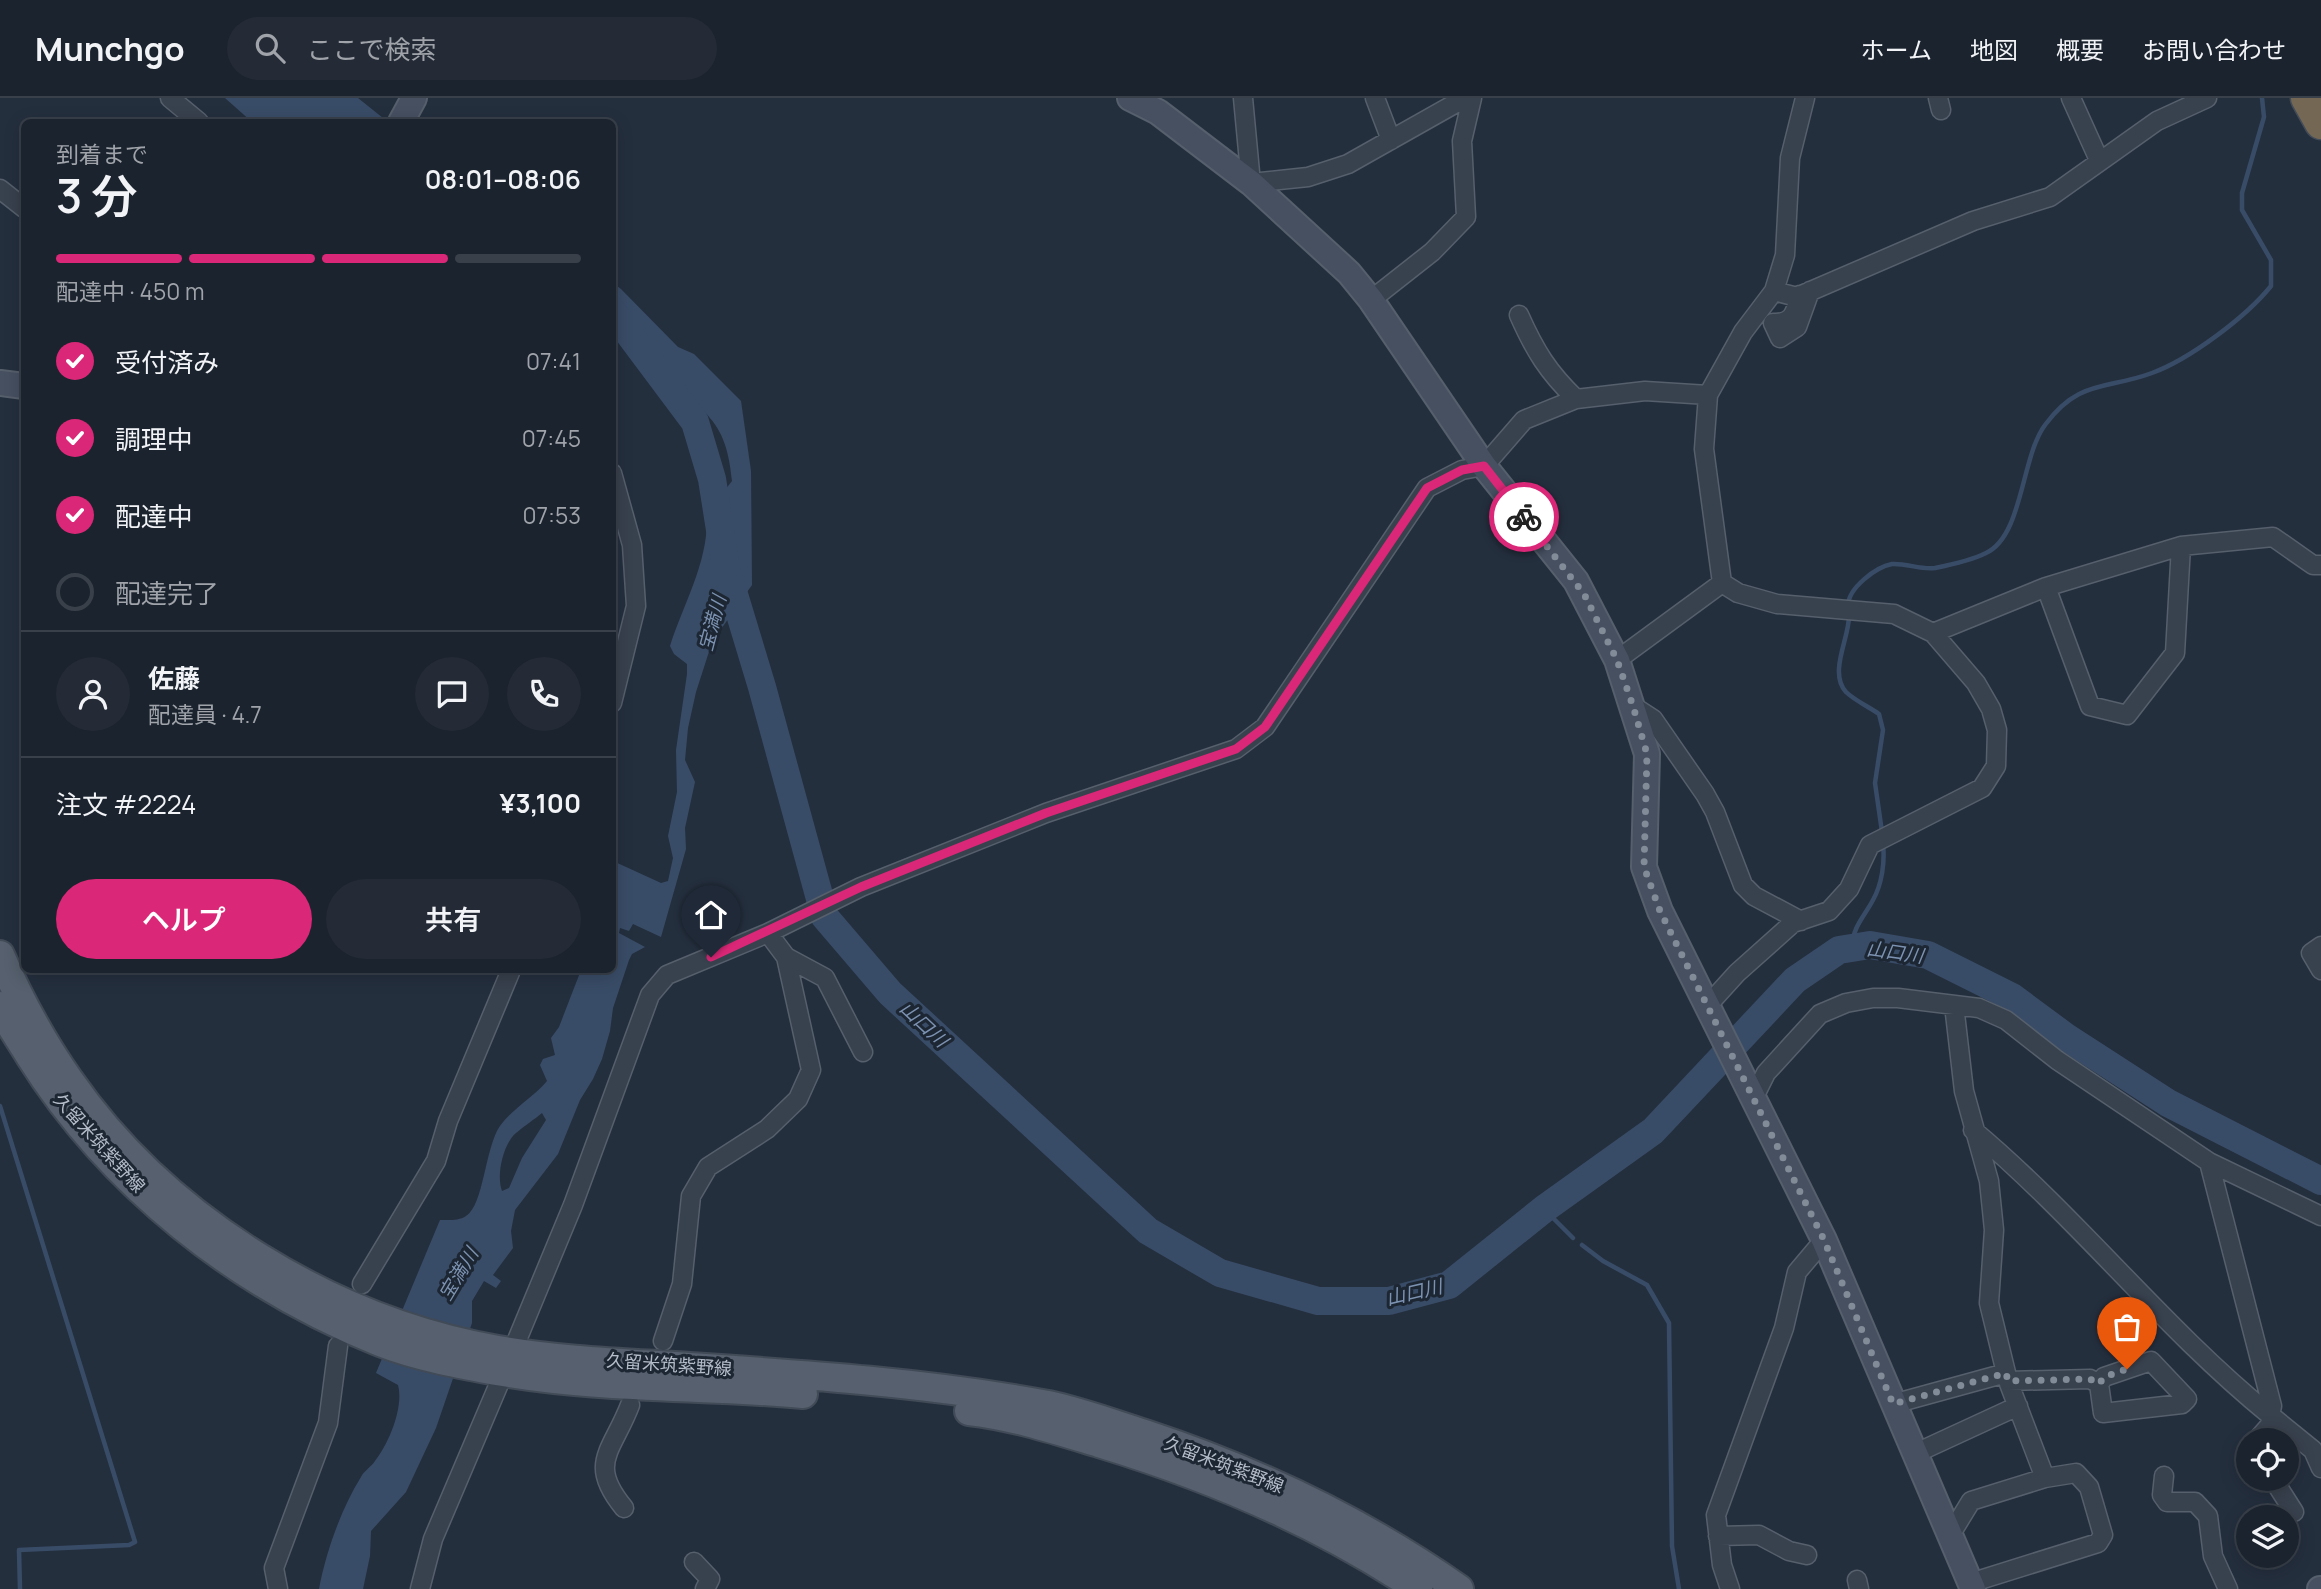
<!DOCTYPE html>
<html lang="ja">
<head>
<meta charset="utf-8">
<style>
  :root { --surface:#1b232e; --page:#242b36; --text:#f1f3f6; --muted:#a0a4aa; --line:#39404a; --accent:#db2777 }
  body { margin:0; font-family:Manrope,"Noto Sans JP",sans-serif; background:var(--page); color:var(--text); height:100vh; display:flex; flex-direction:column; font-size:26px; white-space:nowrap }
  * { box-sizing:border-box; margin:0 }
  p { font-size:23px; color:var(--muted) }
  .icon { flex:none; width:38px; height:38px; fill:none; stroke:currentColor; stroke-width:2; stroke-linecap:round; stroke-linejoin:round }
  .map { position:relative; flex:1; overflow:hidden }
  .drawer { position:absolute; left:21px; top:21px; width:595px; height:854px; display:flex; flex-direction:column; background:var(--surface); border-radius:10px; box-shadow:0 4px 18px #0003,0 0 0 2px var(--line) }
  .drawer>* { flex:none }
  .fabs { position:absolute; left:2236px; top:1330px; display:grid; gap:14px }
  .fabs a { display:grid; place-items:center; width:63px; height:63px; border-radius:50%; background:var(--surface); box-shadow:0 4px 18px #0003,0 0 0 2px var(--line); font-size:35px }
  .pin { position:absolute; display:grid; place-items:center; width:60px; height:60px; color:#fff; margin:-72px -30px; border-radius:50% 50% 50% 0; rotate:-45deg; box-shadow:0 0 7px #0007 }
  .pin .icon { rotate:45deg }
  .courier { position:absolute; display:grid; place-items:center; width:70px; height:70px; margin:-35px; border:5px solid #db2777; border-radius:50%; background:#fff; color:#222; box-shadow:0 2px 9px #0007 }
  .head em { font-style:normal; font-weight:600 }
  .head div { display:flex; flex-direction:column-reverse }
  .head { display:flex; align-items:center; justify-content:space-between; height:119px; padding:0 35px }
  h1 { font-size:46px; font-weight:600; line-height:52px }
  .bar { display:grid; grid-template-columns:repeat(4,1fr); gap:10px 7px; align-content:center; height:84px; padding:0 35px }
  .bar i { height:9px; border-radius:5px; background:var(--line) }
  .bar .current { background:var(--accent) }
  .bar p { grid-column:span 4 }
  .line { display:flex; align-items:center; gap:18px; padding:0 35px; border-top:2px solid var(--line) }
  .line div { flex:1 }
  .round { display:grid; place-items:center; flex:none; width:74px; height:74px; border-radius:37px; background:var(--page) }
  ol { padding:0 35px; list-style:none }
  li { display:flex; align-items:center; gap:21px; height:77px }
  li p { margin-inline-start:auto }
  li .icon { padding:7px; border-radius:50%; background:var(--accent); color:#fff; stroke-width:4 }
  li:last-child { color:var(--muted) }
  li i { width:38px; height:38px; border:4px solid var(--line); border-radius:50% }
  .action { display:flex; gap:14px; margin-top:auto; padding:14px 35px }
  .action a { flex:1; height:80px; border-radius:42px; background:var(--accent); color:#fff; font-size:28px; font-weight:600; line-height:80px; text-align:center }
  .action a+a { background:var(--page); color:var(--text) }
  header { display:flex; align-items:center; gap:42px; box-sizing:border-box; height:98px; padding:0 35px; background:var(--surface); border-bottom:2px solid var(--line) }
  header strong { font-size:33px }
  nav { display:flex; gap:38px; margin-inline-start:auto; font-size:24px }
  .search { width:490px; height:63px; background:var(--page); display:flex; align-items:center; gap:18px; box-sizing:border-box; padding:0 24px; border-radius:38px; color:var(--muted); font-size:26px }
  .map>svg:first-child { display:block }
</style>
</head>
<body>
<header>
<strong>Munchgo</strong>
<div class="search"><svg class="icon" aria-label="search" viewBox="0 0 24 24"><circle cx="10" cy="10" r="6"/><path d="M15 15l6 6"/></svg>ここで検索</div>
<nav><a>ホーム</a><a>地図</a><a>概要</a><a>お問い合わせ</a></nav>
</header>
<div class="map">
<svg width="2321" height="1491" viewBox="0 0 2321 1491">
  <rect width="100%" height="100%" fill="#242f3e"/>
  <!-- water -->
  <path fill="#394c67" fill-rule="evenodd" d="M 225,0 L 358,0 L 388,24 L 252,24 Z
    M 613,185 L 621,191 L 678,249 L 694,256 L 741,303 L 751,373 L 752,487 L 719,534 L 715,535 L 696,594 L 688,630 L 685,662 L 695,684 L 685,730 L 686,751 L 661,839 L 633,826 L 629,833 L 620,830 L 619,835 L 645,849 L 632,856 L 629,862 L 613,910 L 610,933 L 602,961 L 593,981 L 580,1002 L 558,1056 L 515,1112 L 511,1133 L 513,1150 L 493,1177 L 501,1183 L 496,1190 L 484,1183 L 472,1203 L 472,1225 L 436,1330 L 406,1394 L 371,1433 L 370,1458 L 363,1491 L 319,1491 C 326,1454 341,1411 361,1379 C 364,1373 371,1369 375,1363 C 389,1345 404,1309 398,1287 L 376,1275 L 440,1122 C 448,1122 459,1123 466,1118 C 484,1107 485,1049 500,1028 C 513,1010 534,999 547,983 L 540,967 L 543,961 L 555,957 L 551,940 L 559,929 L 581,872 L 612,872 L 613,763 L 661,785 L 668,783 L 673,760 L 668,738 L 677,694 L 676,652 L 687,576 L 687,566 L 674,556 L 670,548 C 684,504 709,464 707,415 L 732,383 C 726,311 695,311 648,270 C 635,259 625,246 613,235 ZM 542,1015 L 546,1022 L 522,1060 L 509,1090 L 502,1093 C 496,1078 503,1046 516,1035 C 524,1028 535,1021 542,1015 Z"/>
  <g fill="none" stroke-linecap="round" stroke-linejoin="round">
    <!-- stream -->
    <path stroke="#394c67" stroke-width="4.5" d="M 1848,508 C 1848,490 1876,469 1892,466 C 1906,465 1921,472 1935,470 C 1950,467 1972,462 1986,455 C 2023,438 2021,359 2045,327 C 2079,281 2106,292 2152,275 C 2190,261 2246,219 2271,188 L 2271,162 L 2242,112 L 2242,95 L 2264,19 L 2262,0
      M 1849,517 C 1850,539 1828,574 1846,594 C 1854,602 1869,609 1879,616 L 1883,632 L 1875,685 L 1882,734
      M 1852,849 C 1853,828 1864,819 1873,802 C 1882,786 1885,764 1883,746
      M 0,1008 L 135,1444 L 129,1447 L 19,1452 L 20,1491
      M 1544,1111 L 1573,1140
      M 1582,1147 L 1603,1163 L 1647,1187 L 1669,1225 L 1672,1448 L 1679,1491"/>
    <!-- river -->
    <path stroke="#394c67" stroke-width="28" d="M 612,213 L 695,324 L 712,381 L 726,470 L 762,589 L 825,819 L 890,895 L 1148,1133 L 1220,1175 L 1318,1203 L 1389,1203 L 1449,1187 L 1544,1111 L 1653,1033 L 1795,882 L 1839,852 L 1870,847 L 1928,857 L 2012,899 L 2066,939 L 2168,1005 L 2321,1083"/>
    <!-- street casing -->
    <g stroke="#565f6c" stroke-width="21">
      <path id="street" d="M 170,0 L 199,24
        M 1243,0 L 1251,85 L 1308,79 L 1348,66 L 1465,0
        M 1375,0 L 1391,42
        M 1938,0 L 1941,12
        M 2071,0 L 2099,62
        M 0,91 L 24,110
        M 1774,193 L 1797,199 L 1973,123 L 2050,99 L 2157,23 L 2207,0
        M 1800,197 C 1795,215 1793,226 1773,225 L 1780,240 L 1797,229 L 1810,193
        M 1371,202 L 1432,154 L 1466,119 L 1462,43 L 1472,0
        M 1519,217 C 1535,253 1548,274 1576,301
        M 612,375 L 632,447 L 636,508 L 612,605
        M 2046,489 L 2090,608 L 2127,617 L 2175,555 L 2181,448
        M 1933,535 L 2046,489 L 2181,448 L 2273,439 L 2313,467 L 2321,467
        M 1617,562 L 1722,485
        M 1633,608 L 1653,621 L 1705,696 L 1715,714 L 1743,787 L 1754,798 L 1801,823
        M 768,835 L 786,859 L 825,880 L 863,954
        M 2321,848 L 2311,855 L 2321,872
        M 1708,907 L 1737,875 L 1793,825 L 1829,813 L 1849,791 L 1870,747 L 1982,690 L 1996,668 L 1997,632 L 1991,611 L 1976,585 L 1933,535 L 1894,516 L 1777,506 L 1738,495 L 1722,485 L 1704,351 L 1708,297 L 1743,234 L 1774,193 L 1785,157 L 1790,60 L 1805,0
        M 1754,999 L 1766,975 L 1820,916 L 1846,905 L 1873,900 L 1898,900 L 1979,910 L 2006,922 L 2057,962 L 2209,1064 L 2321,1118
        M 1973,1032 C 2078,1120 2163,1230 2270,1317 L 2272,1308 L 2209,1064
        M 362,1186 L 436,1063 L 448,1023 L 511,872
        M 663,1243 L 682,1186 L 691,1098 L 708,1069 L 767,1031 L 798,1001 L 811,972 L 786,859
        M 512,1254 L 573,1107 L 650,897 L 667,877 L 768,835 L 861,789 L 1046,715 L 1236,651 L 1265,629 L 1427,390 L 1462,372 L 1484,368 L 1524,322 L 1576,301 L 1645,293 L 1708,297
        M 2151,1263 L 2187,1301 L 2182,1306 L 2103,1315 L 2099,1286 L 2104,1279 Z
        M 2008,1283 L 2090,1281 L 2099,1286
        M 1893,1306 L 2006,1275
        M 2270,1317 L 2313,1352 L 2321,1370
        M 2257,1342 L 2271,1326 L 2270,1317
        M 1914,1356 L 2018,1308
        M 2164,1378 L 2162,1397 L 2167,1404 L 2195,1404 L 2208,1418 L 2213,1458 L 2228,1491
        M 2273,1381 L 2294,1414
        M 624,1410 C 587,1365 612,1354 630,1307
        M 1718,1438 L 1759,1437 L 1789,1453 L 1807,1457
        M 1949,1439 L 1971,1403 L 2045,1380 L 2008,1283 L 1989,1205 L 1994,1132 L 1989,1083 L 1964,993 L 1954,907
        M 694,1464 L 710,1481 L 705,1491
        M 1857,1482 L 1859,1491
        M 1970,1485 L 2098,1445 L 2103,1437 L 2089,1389 L 2076,1375 L 2045,1380
        M 278,1491 L 274,1470 L 328,1325 L 338,1248
        M 420,1491 L 433,1441 L 504,1274
        M 1730,1491 L 1722,1467 L 1716,1417 L 1784,1230 L 1797,1174 L 1824,1142"/>
    </g>
    <!-- secondary casing -->
    <g stroke="#565f6c" stroke-width="28">
      <path id="secondary" d="M 1130,0 L 1158,14 L 1251,85 L 1349,175 L 1371,202 L 1484,368 L 1576,483 L 1617,562 L 1647,656 L 1644,769 L 1660,813 L 1824,1142 L 1973,1491
        M 401,24 L 414,0
        M 0,285 L 24,288
        M 2320,1491 L 2321,1491"/>
    </g>
    <!-- primary casing -->
    <g stroke="#414a57" stroke-width="32">
      <path id="primary" d="M 0,857 C 19,901 41,942 69,982 C 166,1122 332,1223 498,1252 C 561,1263 627,1265 690,1269 C 810,1277 930,1285 1048,1307 C 1081,1314 1113,1326 1145,1336 C 1257,1373 1362,1423 1459,1491
        M 0,908 C 8,925 20,941 30,958 C 111,1087 238,1187 380,1244 C 418,1259 463,1267 503,1274 C 602,1291 703,1287 803,1296
        M 969,1313 C 1013,1318 1056,1332 1099,1345 C 1211,1379 1320,1425 1418,1491"/>
    </g>
    <!-- highway casing -->
    <g stroke="#434c59" stroke-width="35">
      <path id="highway" d="M 2307,0 L 2321,25"/>
    </g>
    <!-- street -->
    <use href="#street" stroke="#38414e" stroke-width="18"/>
    <!-- secondary -->
    <use href="#secondary" stroke="#465061" stroke-width="24"/>
    <!-- primary -->
    <use href="#primary" stroke="#56606e" stroke-width="28"/>
    <!-- highway -->
    <use href="#highway" stroke="#746855" stroke-width="32"/>
  </g>
  <g fill="none" stroke-linecap="round" stroke-linejoin="round">
    <!-- done -->
    <path stroke="#828b98" stroke-width="7" stroke-dasharray="0 12.6" d="M 1524,419 L 1584,496 L 1617,562 L 1633,608 L 1647,656 L 1644,769 L 1660,813 L 1824,1142 L 1893,1306 L 2006,1275 L 2008,1283 L 2090,1281 L 2099,1286 L 2104,1279 L 2127,1271"/>
    <!-- route -->
    <path stroke="#db2777" stroke-width="9" d="M 711,859 L 861,789 L 1046,715 L 1236,651 L 1265,629 L 1427,390 L 1462,372 L 1484,368 L 1524,419"/>
  </g>
  <g text-anchor="middle" stroke-width="6" stroke-linejoin="round" paint-order="stroke">
    <!-- street labels -->
    <g font-size="18" fill="#b4bcc9" stroke="#1d2633">
      <text transform="translate(99 1045) rotate(48)" y="6">久留米筑紫野線</text>
      <text transform="translate(669 1267) rotate(4)" y="6">久留米筑紫野線</text>
      <text transform="translate(1224 1367) rotate(21)" y="6">久留米筑紫野線</text>
    </g>
    <!-- water labels -->
    <g font-size="19" font-style="italic" fill="#7c92b1" stroke="#1d2633">
      <text transform="translate(712 525) rotate(-75)" y="7">宝満川</text>
      <text transform="translate(1895 854) rotate(8)" y="7">山口川</text>
      <text transform="translate(924 926) rotate(43)" y="7">山口川</text>
      <text transform="translate(458 1176) rotate(-59)" y="7">宝満川</text>
      <text transform="translate(1414 1194) rotate(-13)" y="7">山口川</text>
    </g>
  </g>
</svg>
<div class="fabs">
<a><svg class="icon" aria-label="locate" viewBox="0 0 24 24"><circle cx="12" cy="12" r="6"/><path d="M12 2v4M12 18v4M2 12h4M18 12h4"/></svg></a>
<a><svg class="icon" aria-label="layers" viewBox="0 0 24 24"><path d="M12 4l9 5-9 5-9-5zM3 14l9 5 9-5"/></svg></a>
</div>
<div class="pin" style="left:2127px;top:1271px;background:#ea580c"><svg class="icon" aria-label="bag" viewBox="0 0 24 24"><path d="M5 8h14l-1 12H6zM9 8a3 3 0 0 1 6 0"/></svg></div>
<div class="pin" style="left:711px;top:859px;background:#1f2937"><svg class="icon" aria-label="home" viewBox="0 0 24 24"><path d="M3 11l9-7 9 7M6 9v11h12V9"/></svg></div>
<div class="courier" style="left:1524px;top:419px"><svg class="icon" aria-label="bike" viewBox="0 0 24 24"><circle cx="6" cy="16" r="4"/><circle cx="18" cy="16" r="4"/><path d="M6 16l4-8h5l3 8M10 8l3 8H6M13 5h3"/></svg></div>
<section class="drawer">
<div class="head"><div><h1>3 分</h1><p>到着まで</p></div><em>08:01–08:06</em></div>
<div class="bar"><i class="current"></i><i class="current"></i><i class="current"></i><i></i><p>配達中 · 450 m</p></div>
<ol>
<li><svg class="icon" aria-label="check" viewBox="0 0 24 24"><path d="M5 12l5 5 9-10"/></svg>受付済み<p>07:41</p></li>
<li><svg class="icon" aria-label="check" viewBox="0 0 24 24"><path d="M5 12l5 5 9-10"/></svg>調理中<p>07:45</p></li>
<li><svg class="icon" aria-label="check" viewBox="0 0 24 24"><path d="M5 12l5 5 9-10"/></svg>配達中<p>07:53</p></li>
<li><i></i>配達完了</li>
</ol>
<div class="line" style="height:126px"><a class="round"><svg class="icon" aria-label="person" viewBox="0 0 24 24"><circle cx="12" cy="8" r="4"/><path d="M4 21q1-7 8-7t8 7"/></svg></a><div><b>佐藤</b><p>配達員 · 4.7</p></div><a class="round"><svg class="icon" aria-label="chat" viewBox="0 0 24 24"><path d="M4 5h16v11H9l-5 4z"/></svg></a><a class="round"><svg class="icon" aria-label="phone" viewBox="0 0 24 24"><path d="M5 4h4l2 5-3 2q2 4 5 5l2-3 5 2v4C11 20 4 13 5 4z"/></svg></a></div>
<div class="line" style="height:91px"><div>注文 #2224</div><b>¥3,100</b></div>
<div class="action"><a>ヘルプ</a><a>共有</a></div>
</section>
</div>
</body>
</html>
